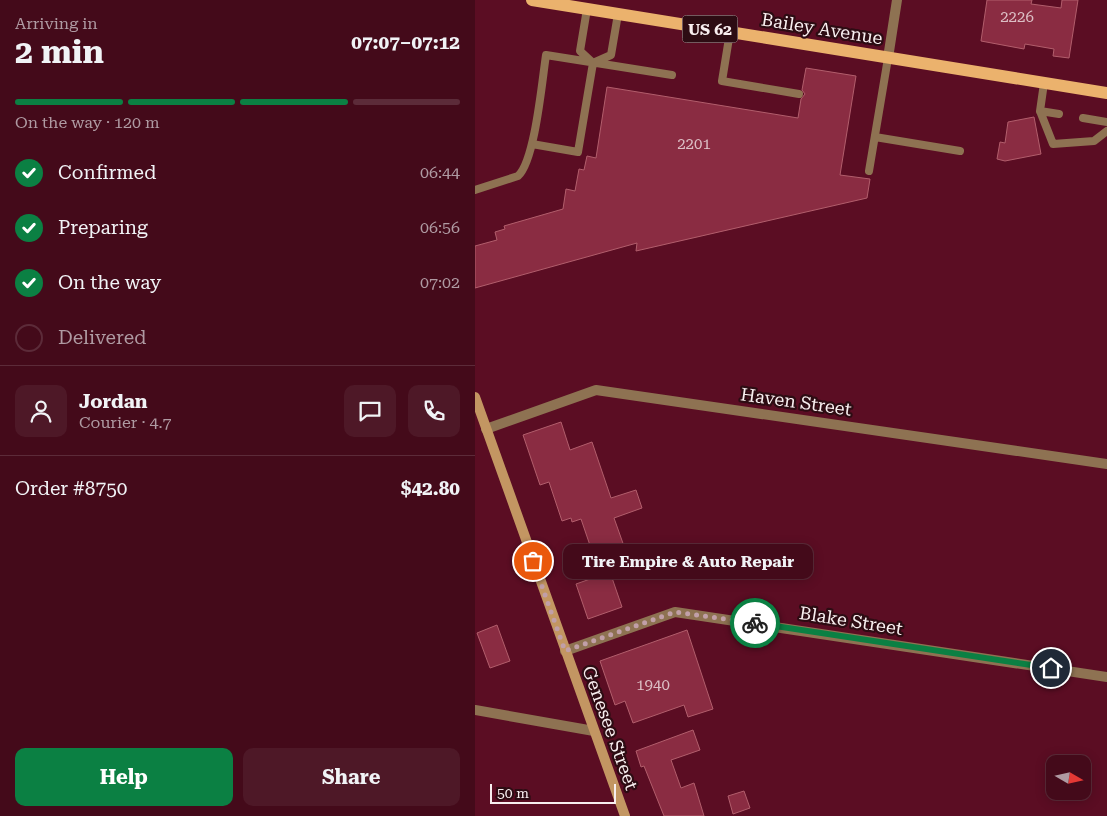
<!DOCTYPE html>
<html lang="en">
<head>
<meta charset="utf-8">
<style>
  :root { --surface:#440a1a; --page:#4e1827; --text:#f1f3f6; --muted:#af9aa2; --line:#5c2b39; --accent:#0b8043 }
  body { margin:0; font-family:"Roboto Serif",serif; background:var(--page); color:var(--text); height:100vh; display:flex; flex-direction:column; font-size:19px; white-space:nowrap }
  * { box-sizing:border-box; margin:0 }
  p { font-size:16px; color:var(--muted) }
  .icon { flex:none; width:28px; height:28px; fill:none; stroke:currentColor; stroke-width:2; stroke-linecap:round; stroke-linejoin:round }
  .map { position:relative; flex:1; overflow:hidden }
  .panel { display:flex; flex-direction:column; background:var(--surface); width:475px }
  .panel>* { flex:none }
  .needle { width:32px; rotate:99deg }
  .controls { position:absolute; left:571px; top:755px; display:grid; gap:10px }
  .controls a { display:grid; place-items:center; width:45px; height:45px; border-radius:10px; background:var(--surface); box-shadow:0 2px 12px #0003,0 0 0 1px var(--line); font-size:25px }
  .scale { position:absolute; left:15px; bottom:12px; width:126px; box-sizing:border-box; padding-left:5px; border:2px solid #f8eeef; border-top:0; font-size:14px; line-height:18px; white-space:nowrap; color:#f8eeef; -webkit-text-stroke:4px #2d0c13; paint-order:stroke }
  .pin { position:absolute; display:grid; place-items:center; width:42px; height:42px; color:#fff; margin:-21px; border:2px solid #fff; border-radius:50%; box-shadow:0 1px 5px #0007 }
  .courier { position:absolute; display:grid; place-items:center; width:50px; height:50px; margin:-25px; border:4px solid #0b8043; border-radius:50%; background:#fff; color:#222; box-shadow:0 1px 6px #0007 }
  .bubble { position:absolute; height:35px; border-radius:10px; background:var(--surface); box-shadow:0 2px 12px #0003,0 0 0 1px var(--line); font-size:16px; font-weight:700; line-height:35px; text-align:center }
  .head em { font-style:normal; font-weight:700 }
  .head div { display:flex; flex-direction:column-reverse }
  .head { display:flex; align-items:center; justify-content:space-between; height:85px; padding:0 15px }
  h1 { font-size:32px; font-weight:700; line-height:38px }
  .bar { display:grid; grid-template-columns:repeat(4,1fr); gap:8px 5px; align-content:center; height:60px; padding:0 15px }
  .bar i { height:6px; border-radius:4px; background:var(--line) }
  .bar .selected { background:var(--accent) }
  .bar p { grid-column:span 4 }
  .line { display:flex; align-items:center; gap:12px; padding:0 15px; border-top:1px solid var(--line) }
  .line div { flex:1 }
  .round { display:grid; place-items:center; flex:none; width:52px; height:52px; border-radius:10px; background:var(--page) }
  ol { padding:0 15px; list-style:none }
  li { display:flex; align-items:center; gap:15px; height:55px }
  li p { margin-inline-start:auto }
  li .icon { padding:5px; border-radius:50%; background:var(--accent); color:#fff; stroke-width:4 }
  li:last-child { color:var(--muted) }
  li i { width:28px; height:28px; border:2px solid var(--line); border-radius:50% }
  .action { display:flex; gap:10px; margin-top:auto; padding:10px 15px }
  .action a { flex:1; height:58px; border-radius:10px; background:var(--accent); color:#fff; font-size:20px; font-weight:700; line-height:58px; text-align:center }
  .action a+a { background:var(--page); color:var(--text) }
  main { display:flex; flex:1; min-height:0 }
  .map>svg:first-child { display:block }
</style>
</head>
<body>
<main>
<section class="panel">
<div class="head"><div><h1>2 min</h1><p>Arriving in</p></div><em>07:07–07:12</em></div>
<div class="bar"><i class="selected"></i><i class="selected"></i><i class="selected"></i><i></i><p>On the way · 120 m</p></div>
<ol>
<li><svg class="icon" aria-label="check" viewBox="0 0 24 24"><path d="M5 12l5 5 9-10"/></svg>Confirmed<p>06:44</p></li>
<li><svg class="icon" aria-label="check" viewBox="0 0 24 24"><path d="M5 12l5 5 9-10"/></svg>Preparing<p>06:56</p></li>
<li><svg class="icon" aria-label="check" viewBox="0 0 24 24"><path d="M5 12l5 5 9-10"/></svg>On the way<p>07:02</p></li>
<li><i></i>Delivered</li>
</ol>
<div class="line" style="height:90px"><a class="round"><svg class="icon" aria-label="person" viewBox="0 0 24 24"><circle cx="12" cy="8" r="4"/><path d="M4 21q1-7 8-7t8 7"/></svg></a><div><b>Jordan</b><p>Courier · 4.7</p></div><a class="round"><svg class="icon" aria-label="chat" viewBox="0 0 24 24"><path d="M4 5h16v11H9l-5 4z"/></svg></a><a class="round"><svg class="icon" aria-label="phone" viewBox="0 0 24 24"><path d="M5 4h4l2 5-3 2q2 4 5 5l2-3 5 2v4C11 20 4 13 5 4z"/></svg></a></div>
<div class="line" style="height:65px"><div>Order #8750</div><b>$42.80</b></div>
<div class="action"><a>Help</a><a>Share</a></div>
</section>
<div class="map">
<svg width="632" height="816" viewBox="0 0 632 816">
  <rect width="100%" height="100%" fill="#5b0d23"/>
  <!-- building -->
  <path fill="#8a2c42" stroke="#b25e6c" d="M 512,0 L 557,0 L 556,4 L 586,8 L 587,0 L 603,0 L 594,58 L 578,56 L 579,49 L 550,44 L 549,49 L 506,41 Z
    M 331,68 L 381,76 L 365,175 L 395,179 L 392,198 L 161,251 L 162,243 L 0,288 L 0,246 L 22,240 L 20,232 L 30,229 L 29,226 L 88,209 L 91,189 L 100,191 L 104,169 L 109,170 L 112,156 L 121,158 L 132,87 L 323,118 L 326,99 L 330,94 L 327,90 Z
    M 559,117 L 566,154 L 530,161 L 522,159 L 525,142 L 530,143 L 533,122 Z
    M 86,422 L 95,450 L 117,442 L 136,498 L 161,490 L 167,508 L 139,518 L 150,549 L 120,560 L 106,519 L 97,522 L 96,518 L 87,521 L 74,482 L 65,485 L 48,435 Z
    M 135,572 L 147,607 L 113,619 L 101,584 Z
    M 22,625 L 35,661 L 15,668 L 2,633 Z
    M 212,630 L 238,709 L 213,717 L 209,705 L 158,723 L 150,701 L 140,705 L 125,661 Z
    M 218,730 L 225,750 L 196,760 L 206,788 L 219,783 L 229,816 L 189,816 L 169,766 L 166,767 L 161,751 Z
    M 269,791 L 275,808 L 258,814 L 253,796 Z"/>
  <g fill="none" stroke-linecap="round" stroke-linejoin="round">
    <!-- service -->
    <path stroke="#8e7252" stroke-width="8" d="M 112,9 L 105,51 L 118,63
      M 255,32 L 247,81 L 324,94
      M 118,63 L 136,55 L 143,14
      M 569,83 L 565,111 L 578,144 L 619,141 L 632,131
      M 565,111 L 584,114
      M 608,118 L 632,122
      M 400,137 L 485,151
      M 57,144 L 103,152 L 118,63
      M 394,171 L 413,58
      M 0,190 L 43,176 C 60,161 67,81 71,55 L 197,75"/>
    <!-- minor -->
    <path stroke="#8e7252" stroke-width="10" d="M 11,429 L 121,390 L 632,464
      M 90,651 L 200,612 L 632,677
      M 0,710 L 119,731"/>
    <!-- tertiary -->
    <path stroke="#8e7252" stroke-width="10" d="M 413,58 L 422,0"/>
    <!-- secondary -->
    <path stroke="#c39662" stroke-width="10" d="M 0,397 L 150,816"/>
    <!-- primary -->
    <path stroke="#ebb26d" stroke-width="12" d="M 57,0 L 632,93"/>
  </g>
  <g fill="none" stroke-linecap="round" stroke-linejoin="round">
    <!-- done -->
    <path stroke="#c19fa8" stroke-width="5" stroke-dasharray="0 9" d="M 58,561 L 90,651 L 200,612 L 280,623"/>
    <!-- route -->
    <path stroke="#0b8043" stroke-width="6" d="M 280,623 L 576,668"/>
  </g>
  <g text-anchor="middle" stroke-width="4.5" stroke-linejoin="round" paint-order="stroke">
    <!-- number labels -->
    <g font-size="15" fill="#dcbec4">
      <text x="542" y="22">2226</text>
      <text x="219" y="149">2201</text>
      <text x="178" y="690">1940</text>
    </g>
    <!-- shield labels -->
    <rect fill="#2d0c13" stroke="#bbaaad" stroke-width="1" x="207.5" y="15.5" width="55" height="27" rx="4"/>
    <g font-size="16" font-weight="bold" fill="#f8eeef">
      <text x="235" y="35">US 62</text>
    </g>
    <!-- street labels -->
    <g font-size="18" fill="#f8eeef" stroke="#2d0c13">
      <text transform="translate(347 29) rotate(9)" y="6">Bailey Avenue</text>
      <text transform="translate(321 402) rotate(8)" y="6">Haven Street</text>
      <text transform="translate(376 621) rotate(9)" y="6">Blake Street</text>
      <text transform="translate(135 728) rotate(70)" y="6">Genesee Street</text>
    </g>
  </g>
</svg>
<div class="controls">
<a><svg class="needle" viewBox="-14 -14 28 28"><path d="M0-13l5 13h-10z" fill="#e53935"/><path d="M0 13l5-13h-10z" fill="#af9aa2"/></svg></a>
</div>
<div class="scale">50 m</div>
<div class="pin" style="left:58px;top:561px;background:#ea580c"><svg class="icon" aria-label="bag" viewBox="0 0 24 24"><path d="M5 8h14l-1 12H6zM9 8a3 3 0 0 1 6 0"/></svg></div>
<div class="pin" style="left:576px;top:668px;background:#1f2937"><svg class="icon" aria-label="home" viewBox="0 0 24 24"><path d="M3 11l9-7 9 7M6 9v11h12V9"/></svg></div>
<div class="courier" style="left:280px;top:623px"><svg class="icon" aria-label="bike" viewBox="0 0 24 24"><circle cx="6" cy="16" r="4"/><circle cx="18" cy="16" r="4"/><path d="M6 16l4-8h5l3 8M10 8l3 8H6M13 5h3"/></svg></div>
<div class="bubble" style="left:88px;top:544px;width:250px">Tire Empire &amp; Auto Repair</div>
</div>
</main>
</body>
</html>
